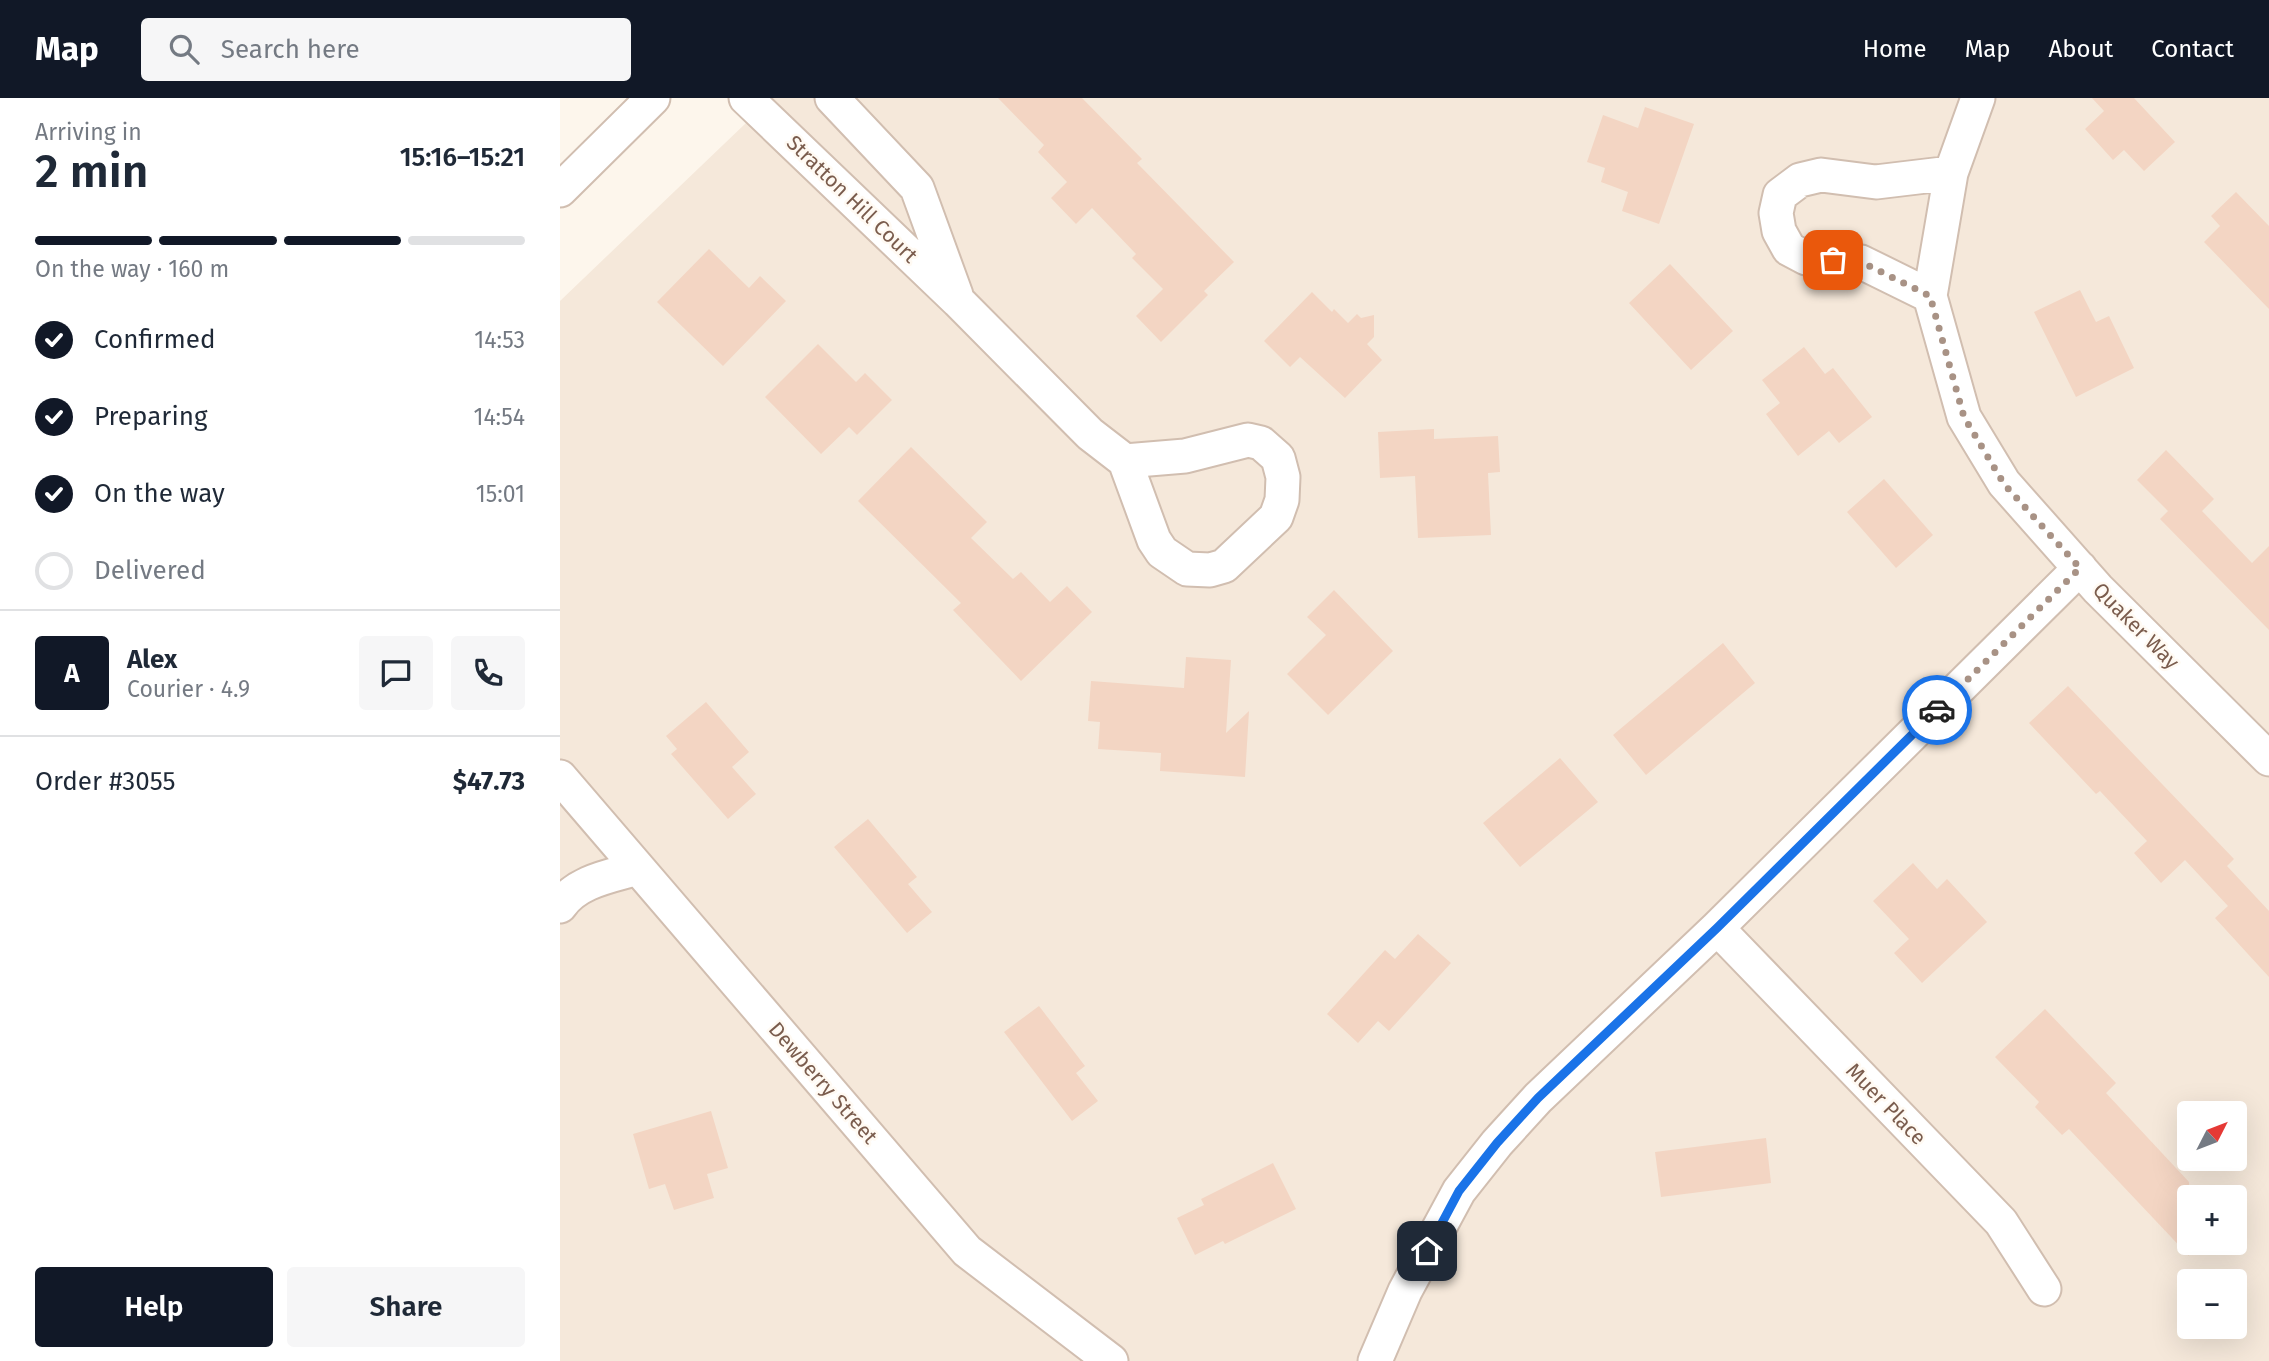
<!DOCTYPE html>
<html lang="en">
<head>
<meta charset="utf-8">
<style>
  :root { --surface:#fff; --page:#f6f6f7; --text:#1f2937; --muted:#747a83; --line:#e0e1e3; --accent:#111827 }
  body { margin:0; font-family:"Fira Sans",sans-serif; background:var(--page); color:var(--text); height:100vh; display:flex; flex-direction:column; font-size:26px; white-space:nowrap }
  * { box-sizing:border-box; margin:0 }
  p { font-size:23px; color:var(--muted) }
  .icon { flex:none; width:38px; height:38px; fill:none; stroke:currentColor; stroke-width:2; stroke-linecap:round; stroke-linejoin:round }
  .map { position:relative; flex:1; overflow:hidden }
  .details { display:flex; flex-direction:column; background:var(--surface); width:560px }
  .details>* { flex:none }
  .needle { width:46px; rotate:48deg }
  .buttons { position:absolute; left:1617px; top:1003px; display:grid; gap:14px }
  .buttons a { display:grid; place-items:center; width:70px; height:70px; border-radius:7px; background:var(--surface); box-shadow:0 7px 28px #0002; font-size:35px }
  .pin { position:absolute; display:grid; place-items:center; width:60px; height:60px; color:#fff; margin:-30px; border-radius:14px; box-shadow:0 4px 10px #0006 }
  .courier { position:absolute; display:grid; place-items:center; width:70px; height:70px; margin:-35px; border:5px solid #1a73e8; border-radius:50%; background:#fff; color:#222; box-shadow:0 2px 9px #0007 }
  .overview em { font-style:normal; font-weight:600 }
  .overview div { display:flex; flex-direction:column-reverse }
  .overview { display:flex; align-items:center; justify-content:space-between; height:119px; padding:0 35px }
  h1 { font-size:46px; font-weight:600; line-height:52px }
  .bar { display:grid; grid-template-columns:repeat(4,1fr); gap:10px 7px; align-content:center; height:84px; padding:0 35px }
  .bar i { height:9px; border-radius:5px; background:var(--line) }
  .bar .current { background:var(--accent) }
  .bar p { grid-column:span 4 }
  .line { display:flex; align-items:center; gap:18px; padding:0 35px; border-top:2px solid var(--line) }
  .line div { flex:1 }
  .round { display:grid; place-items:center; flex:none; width:74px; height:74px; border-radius:7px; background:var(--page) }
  ol { padding:0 35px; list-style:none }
  li { display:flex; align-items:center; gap:21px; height:77px }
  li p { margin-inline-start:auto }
  li .icon { padding:7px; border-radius:50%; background:var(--accent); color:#fff; stroke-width:4 }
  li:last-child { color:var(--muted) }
  li i { width:38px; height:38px; border:4px solid var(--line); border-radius:50% }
  .cta { display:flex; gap:14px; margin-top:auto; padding:14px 35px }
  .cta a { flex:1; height:80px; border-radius:7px; background:var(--accent); color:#fff; font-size:28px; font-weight:600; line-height:80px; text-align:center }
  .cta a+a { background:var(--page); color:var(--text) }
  header { display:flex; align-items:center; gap:42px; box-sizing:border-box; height:98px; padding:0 35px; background:var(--accent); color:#fff }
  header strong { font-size:33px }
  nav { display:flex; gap:38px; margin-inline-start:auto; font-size:24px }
  .search { width:490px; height:63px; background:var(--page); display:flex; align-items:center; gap:18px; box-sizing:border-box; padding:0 24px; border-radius:7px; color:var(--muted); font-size:26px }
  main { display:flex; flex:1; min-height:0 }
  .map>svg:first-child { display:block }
</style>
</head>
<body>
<header>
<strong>Map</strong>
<div class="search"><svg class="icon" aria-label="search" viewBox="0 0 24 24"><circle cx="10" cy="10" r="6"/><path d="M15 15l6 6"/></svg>Search here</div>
<nav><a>Home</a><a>Map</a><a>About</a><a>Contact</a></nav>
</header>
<main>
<section class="details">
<div class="overview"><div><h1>2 min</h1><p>Arriving in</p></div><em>15:16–15:21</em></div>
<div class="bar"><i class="current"></i><i class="current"></i><i class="current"></i><i></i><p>On the way · 160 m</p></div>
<ol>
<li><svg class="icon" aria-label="check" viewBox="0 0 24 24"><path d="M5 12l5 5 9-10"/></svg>Confirmed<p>14:53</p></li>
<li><svg class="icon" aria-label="check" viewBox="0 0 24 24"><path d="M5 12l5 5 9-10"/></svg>Preparing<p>14:54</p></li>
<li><svg class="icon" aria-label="check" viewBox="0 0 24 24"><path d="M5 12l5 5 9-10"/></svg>On the way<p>15:01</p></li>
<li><i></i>Delivered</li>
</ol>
<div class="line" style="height:126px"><b class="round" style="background:var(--accent);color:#fff">A</b><div><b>Alex</b><p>Courier · 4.9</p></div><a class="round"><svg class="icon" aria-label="chat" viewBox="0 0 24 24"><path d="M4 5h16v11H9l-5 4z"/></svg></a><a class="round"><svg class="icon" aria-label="phone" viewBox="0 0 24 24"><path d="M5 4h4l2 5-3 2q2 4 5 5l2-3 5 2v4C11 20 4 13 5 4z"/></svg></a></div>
<div class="line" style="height:91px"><div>Order #3055</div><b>$47.73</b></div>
<div class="cta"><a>Help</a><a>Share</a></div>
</section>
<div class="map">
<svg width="1709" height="1263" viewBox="0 0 1709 1263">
  <rect width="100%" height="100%" fill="#fdf6ec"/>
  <!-- residential -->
  <path fill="#f5e8da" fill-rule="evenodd" d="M 212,0 L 1709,0 L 1709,1263 L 0,1263 L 0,203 ZM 1629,1015 L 1675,1015 L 1675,1060 L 1629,1060 ZM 1629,1099 L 1675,1099 L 1675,1144 L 1629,1144 ZM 1629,1183 L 1675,1183 L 1675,1228 L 1629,1228 Z"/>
  <!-- building -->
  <path fill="#f3d5c3" d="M 438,0 L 522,0 L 582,61 L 577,65 L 674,164 L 644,193 L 648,197 L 601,244 L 576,218 L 603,191 L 572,160 L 576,156 L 532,110 L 516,126 L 491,100 L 507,84 L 478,54 L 484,47 Z
    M 1532,0 L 1574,0 L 1615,44 L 1584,73 L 1564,52 L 1553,62 L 1525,31 L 1544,13 Z
    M 1085,9 L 1134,26 L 1099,126 L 1062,113 L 1068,94 L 1041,84 L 1045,70 L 1027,64 L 1043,17 L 1078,30 Z
    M 1676,94 L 1709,128 L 1709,211 L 1644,144 L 1660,128 L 1651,118 Z
    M 149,151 L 189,190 L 200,178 L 226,203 L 163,268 L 97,204 Z
    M 1110,166 L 1173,233 L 1131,272 L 1069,205 Z
    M 1520,192 L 1536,224 L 1549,218 L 1574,270 L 1516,299 L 1474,214 Z
    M 752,194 L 772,214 L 774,211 L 788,225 L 797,216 L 801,220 L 814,217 L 814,239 L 807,246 L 822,262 L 785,300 L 740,259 L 730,269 L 704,243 Z
    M 258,246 L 296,284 L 305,275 L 332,302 L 297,337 L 289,329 L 261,356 L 205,299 Z
    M 1244,249 L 1265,276 L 1273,270 L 1312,319 L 1279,345 L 1269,333 L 1238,358 L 1206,316 L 1220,305 L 1202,282 Z
    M 874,331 L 874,341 L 938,338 L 940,374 L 928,375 L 931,437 L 858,440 L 855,378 L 820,380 L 818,334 Z
    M 351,349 L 427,424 L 411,440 L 453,481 L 461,474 L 490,504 L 507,488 L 532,514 L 461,583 L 393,512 L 401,505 L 298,403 Z
    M 1606,352 L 1654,401 L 1642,413 L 1692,465 L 1709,448 L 1709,532 L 1600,421 L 1608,413 L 1577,382 Z
    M 1324,381 L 1373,437 L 1336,470 L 1287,414 Z
    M 774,492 L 833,553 L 768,617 L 727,576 L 766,537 L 747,519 Z
    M 1163,545 L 1195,585 L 1086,677 L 1053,637 Z
    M 626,559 L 671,562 L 666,635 L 689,613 L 685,679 L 600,673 L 601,655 L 538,651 L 540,624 L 528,623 L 531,583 L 624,590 Z
    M 1508,588 L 1674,761 L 1667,768 L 1709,813 L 1709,879 L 1655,820 L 1668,808 L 1625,762 L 1601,785 L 1574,755 L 1587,743 L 1540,693 L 1536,696 L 1469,625 Z
    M 146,604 L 189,654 L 172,669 L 196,696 L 168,721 L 111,656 L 117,651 L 106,638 Z
    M 1000,660 L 1038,704 L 960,769 L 923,725 Z
    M 308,721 L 357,779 L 348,786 L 372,814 L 347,835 L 274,749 Z
    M 1353,765 L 1377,791 L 1387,781 L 1427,824 L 1362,885 L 1334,855 L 1349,841 L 1313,803 Z
    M 858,836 L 891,865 L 829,933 L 818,923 L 798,945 L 767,916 L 825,852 L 835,861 Z
    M 479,908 L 525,968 L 516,975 L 538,1003 L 512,1023 L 444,934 Z
    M 1485,911 L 1556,985 L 1546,995 L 1629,1084 L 1629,1158 L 1509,1031 L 1502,1037 L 1475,1009 L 1479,1004 L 1435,959 Z
    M 151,1013 L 168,1070 L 147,1076 L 154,1100 L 114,1112 L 105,1086 L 89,1091 L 73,1036 Z
    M 1206,1040 L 1211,1085 L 1101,1099 L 1095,1054 Z
    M 713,1065 L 736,1111 L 665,1146 L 663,1143 L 635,1157 L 617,1120 L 644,1107 L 641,1101 Z"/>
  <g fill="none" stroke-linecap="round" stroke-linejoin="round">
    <!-- minor casing -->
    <g stroke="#d1beb0" stroke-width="37">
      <path id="minor" d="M 186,0 L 398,203 L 530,336 L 565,363 L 594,442 L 602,454 L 627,471 L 650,472 L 664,468 L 716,419 L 722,402 L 723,379 L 718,360 L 701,345 L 688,342 L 625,358 L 565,363
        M 272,0 L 357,90 L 396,197
        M 1418,0 L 1391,75 L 1370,198 L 1404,319 L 1444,385 L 1538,491 L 1709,661
        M 0,92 L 93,0
        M 1370,198 L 1301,164 L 1246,160 L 1229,151 L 1219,133 L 1216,115 L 1220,97 L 1240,82 L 1261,77 L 1316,84 L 1391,75
        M 0,679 L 407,1153 L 551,1263
        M 0,808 C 17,783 51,778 78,770
        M 1157,830 L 1441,1124 L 1484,1191
        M 815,1263 L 845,1193 L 899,1093 L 937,1045 L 978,1000 L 1157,830 L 1520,470"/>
    </g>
    <!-- minor -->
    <use href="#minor" stroke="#fff" stroke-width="33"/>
  </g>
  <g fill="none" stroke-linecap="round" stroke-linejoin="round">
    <!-- done -->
    <path stroke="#a89285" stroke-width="7" stroke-dasharray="0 12.6" d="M 1273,162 L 1301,164 L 1370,198 L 1404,319 L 1444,386 L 1520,470 L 1377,612"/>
    <!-- route -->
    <path stroke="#1a73e8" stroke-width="9" d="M 867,1153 L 899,1093 L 937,1045 L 978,1000 L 1157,830 L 1377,612"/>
  </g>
  <g text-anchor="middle" stroke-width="5" stroke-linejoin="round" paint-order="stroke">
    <!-- street labels -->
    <g font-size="21" fill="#7a5c4d" stroke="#fffaf3">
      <text transform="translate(292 101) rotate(44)" y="7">Stratton Hill Court</text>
      <text transform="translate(1576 528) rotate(45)" y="7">Quaker Way</text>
      <text transform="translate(263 985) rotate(49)" y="7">Dewberry Street</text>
      <text transform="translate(1326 1006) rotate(46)" y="7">Muer Place</text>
    </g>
  </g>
</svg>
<div class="buttons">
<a><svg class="needle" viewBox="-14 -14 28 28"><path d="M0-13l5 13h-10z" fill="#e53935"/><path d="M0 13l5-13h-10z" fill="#747a83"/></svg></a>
<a>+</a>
<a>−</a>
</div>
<div class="pin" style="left:1273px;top:162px;background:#ea580c"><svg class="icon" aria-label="bag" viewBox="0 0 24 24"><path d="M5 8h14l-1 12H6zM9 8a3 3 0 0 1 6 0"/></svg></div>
<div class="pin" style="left:867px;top:1153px;background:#1f2937"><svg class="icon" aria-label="home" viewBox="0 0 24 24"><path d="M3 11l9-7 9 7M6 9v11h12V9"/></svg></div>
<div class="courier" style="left:1377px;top:612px"><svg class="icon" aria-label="car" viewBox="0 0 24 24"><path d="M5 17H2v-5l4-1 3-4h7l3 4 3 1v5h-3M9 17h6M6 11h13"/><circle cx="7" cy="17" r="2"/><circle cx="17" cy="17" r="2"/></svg></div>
</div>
</main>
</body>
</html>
